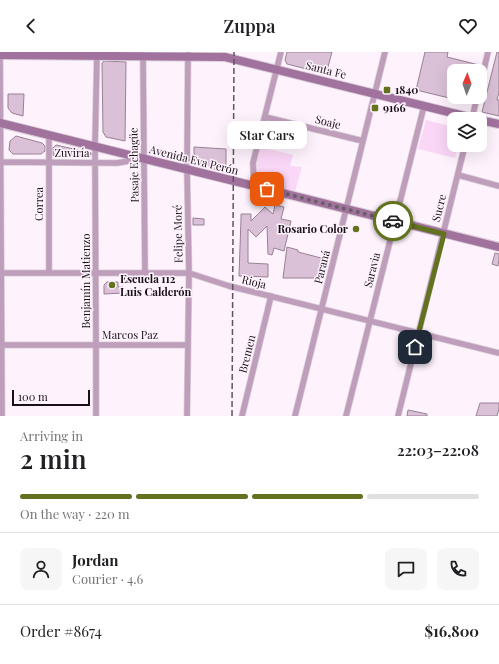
<!DOCTYPE html>
<html lang="en">
<head>
<meta charset="utf-8">
<style>
  :root { --surface:#fff; --page:#f6f6f6; --text:#202124; --muted:#757577; --line:#e0e0e0; --accent:#62721e }
  body { margin:0; font-family:"Playfair Display",serif; background:var(--page); color:var(--text); height:100vh; display:flex; flex-direction:column; font-size:15px; white-space:nowrap }
  * { box-sizing:border-box; margin:0 }
  p { font-size:13px; color:var(--muted) }
  .icon { flex:none; width:22px; height:22px; fill:none; stroke:currentColor; stroke-width:2; stroke-linecap:round; stroke-linejoin:round }
  .map { position:relative; height:364px; overflow:hidden }
  .drawer { display:flex; flex-direction:column; background:var(--surface); flex:1 }
  .drawer>* { flex:none }
  .needle { width:26px; rotate:2deg }
  .controls { position:absolute; left:447px; top:12px; display:grid; gap:8px }
  .controls a { display:grid; place-items:center; width:40px; height:40px; border-radius:8px; background:var(--surface); box-shadow:0 4px 16px #0002; font-size:20px }
  .scale { position:absolute; left:12px; bottom:10px; width:78px; box-sizing:border-box; padding-left:4px; border:2px solid #181018; border-top:0; font-size:11px; line-height:14px; white-space:nowrap; color:#181018; -webkit-text-stroke:3px #fef3fd; paint-order:stroke }
  .pin { position:absolute; display:grid; place-items:center; width:34px; height:34px; color:#fff; margin:-17px; border-radius:8px; box-shadow:0 2px 6px #0006 }
  .courier { position:absolute; display:grid; place-items:center; width:40px; height:40px; margin:-20px; border:3px solid #62721e; border-radius:50%; background:#fff; color:#222; box-shadow:0 1px 5px #0007 }
  .bubble { position:absolute; height:28px; border-radius:8px; background:var(--surface); box-shadow:0 4px 16px #0002; font-size:13px; font-weight:600; line-height:28px; text-align:center }
  .overview em { font-style:normal; font-weight:600 }
  .overview div { display:flex; flex-direction:column-reverse }
  .overview { display:flex; align-items:center; justify-content:space-between; height:68px; padding:0 20px }
  h1 { font-size:26px; font-weight:600; line-height:30px }
  .bar { display:grid; grid-template-columns:repeat(4,1fr); gap:6px 4px; align-content:center; height:48px; padding:0 20px }
  .bar i { height:5px; border-radius:3px; background:var(--line) }
  .bar .active { background:var(--accent) }
  .bar p { grid-column:span 4 }
  .line { display:flex; align-items:center; gap:10px; padding:0 20px; border-top:1px solid var(--line) }
  .line div { flex:1 }
  .round { display:grid; place-items:center; flex:none; width:42px; height:42px; border-radius:8px; background:var(--page) }
  header { display:flex; justify-content:space-between; align-items:center; height:52px; padding:0 20px; background:var(--surface); font-size:18px; font-weight:600 }
  .map>svg:first-child { display:block }
</style>
</head>
<body>
<header><svg class="icon" aria-label="back" viewBox="0 0 24 24"><path d="M15 5l-7 7 7 7"/></svg>Zuppa<svg class="icon" aria-label="heart" viewBox="0 0 24 24"><path d="M12 20l-8-8c-3-5 5-10 8-4 3-6 11-1 8 4z"/></svg></header>
<div class="map">
<svg width="499" height="364" viewBox="0 0 499 364">
  <rect width="100%" height="100%" fill="#fef3fd"/>
  <!-- green -->
  <path fill="#fbd7f7" d="M 426,68 L 454,75 L 454,93 L 458,93 L 455,106 L 418,97 Z
    M 260,95 L 293,103 L 290,114 L 302,115 L 295,140 L 258,131 C 253,120 258,106 260,95 Z"/>
  <!-- building -->
  <path fill="#dac1d8" stroke="#988095" d="M 287,0 L 332,0 L 326,22 L 287,12 L 285,8 Z
    M 425,0 L 448,0 L 447,5 L 479,13 L 478,19 L 454,19 L 454,45 L 471,45 L 470,51 L 416,38 Z
    M 497,0 L 499,0 L 499,40 L 497,48 L 499,48 L 499,64 L 482,60 Z
    M 104,9 L 126,10 L 125,89 L 106,85 L 103,80 L 102,11 Z
    M 8,42 L 24,42 L 23,64 L 12,61 L 8,56 Z
    M 16,84 L 42,91 L 45,94 L 45,99 L 41,102 L 13,102 L 9,98 L 10,89 Z
    M 56,93 L 91,101 L 91,103 L 55,105 L 53,103 L 53,96 Z
    M 194,95 L 226,97 L 226,120 L 194,112 Z
    M 275,153 L 284,155 L 281,167 L 291,169 L 284,199 L 274,196 L 272,203 L 268,202 L 267,174 L 256,185 L 248,177 L 248,211 L 268,212 L 268,225 L 239,224 L 241,167 L 241,162 L 251,162 L 251,169 L 265,155 L 273,162 Z
    M 193,166 L 204,167 L 204,173 L 193,173 Z
    M 287,195 L 298,198 L 298,200 L 325,207 L 321,226 L 283,226 Z
    M 495,201 L 499,202 L 499,208 L 498,214 L 492,212 Z
    M 107,230 L 118,230 L 118,235 L 123,235 L 123,241 L 104,242 L 104,233 Z
    M 480,351 L 499,351 L 499,357 L 497,364 L 476,364 Z
    M 408,358 L 427,362 L 427,364 L 407,364 Z"/>
  <g fill="none" stroke-linecap="round" stroke-linejoin="round">
    <!-- street casing -->
    <g stroke="#d9cfd8" stroke-width="7">
      <path id="street" d="M 0,0 L 2,364
        M 143,4 L 145,221
        M 480,34 L 488,0
        M 265,65 L 363,89
        M 472,67 L 477,45
        M 49,84 L 49,221
        M 0,110 L 117,111 L 141,107
        M 458,123 L 499,134
        M 254,134 L 253,111 L 281,0
        M 0,221 L 189,221 L 229,234 L 499,301
        M 0,293 L 187,293
        M 96,364 L 96,293 L 95,95 L 97,0
        M 187,364 L 189,221 L 187,117 L 188,0
        M 242,364 L 271,244
        M 295,364 L 385,0
        M 346,364 L 424,54
        M 398,364 L 465,93"/>
    </g>
    <!-- secondary casing -->
    <g stroke="#d9cfd8" stroke-width="10">
      <path id="secondary" d="M 0,3 L 225,5 L 477,67
        M 480,68 L 499,72
        M 0,71 L 234,129 L 499,195"/>
    </g>
    <!-- street -->
    <use href="#street" stroke="#bf9ebb" stroke-width="5.5"/>
    <!-- secondary -->
    <use href="#secondary" stroke="#a2729e" stroke-width="8"/>
    <!-- rail -->
    <path stroke="#5d545d" stroke-width="1.5" stroke-dasharray="6 3" stroke-linecap="butt" d="M 232,364 L 234,0"/>
  </g>
  <g fill="none" stroke-linecap="round" stroke-linejoin="round">
    <!-- done -->
    <path stroke="#685f68" stroke-width="4" stroke-dasharray="0 7.2" d="M 267,137 L 393,169"/>
    <!-- route -->
    <path stroke="#62721e" stroke-width="5" d="M 393,169 L 444,182 L 415,295"/>
  </g>
  <!-- markers -->
  <g fill="#62721e" stroke="#fef3fd" stroke-width="1.5">
    <rect x="383" y="34" width="8" height="8" rx="2"/>
    <rect x="371" y="52" width="8" height="8" rx="2"/>
    <circle cx="356" cy="177" r="4"/>
    <circle cx="112" cy="233" r="4"/>
  </g>
  <g text-anchor="middle" stroke-width="3" stroke-linejoin="round" paint-order="stroke">
    <!-- street labels -->
    <g font-size="11" fill="#181018" stroke="#fef3fd">
      <text transform="translate(326 18) rotate(14)" y="4">Santa Fe</text>
      <text transform="translate(328 70) rotate(14)" y="4">Soaje</text>
      <text x="72" y="105">Zuviría</text>
      <text transform="translate(194 108) rotate(14)" y="4">Avenida Eva Perón</text>
      <text transform="translate(134 113) rotate(-91)" y="4">Pasaje Echagüe</text>
      <text transform="translate(39 152) rotate(-90)" y="4">Correa</text>
      <text transform="translate(439 156) rotate(-76)" y="4">Sucre</text>
      <text transform="translate(178 182) rotate(-91)" y="4">Felipe Moré</text>
      <text transform="translate(322 215) rotate(-76)" y="4">Paraná</text>
      <text transform="translate(372 218) rotate(-76)" y="4">Saravia</text>
      <text transform="translate(86 229) rotate(-90)" y="4">Benjamín Matienzo</text>
      <text transform="translate(254 230) rotate(14)" y="4">Rioja</text>
      <text x="130" y="287">Marcos Paz</text>
      <text transform="translate(247 302) rotate(-76)" y="4">Bremen</text>
    </g>
    <!-- poi labels -->
    <g font-size="11" font-weight="bold" fill="#181018" stroke="#fef3fd" text-anchor="start">
      <text x="395" y="42">1840</text>
      <text x="383" y="60">9166</text>
      <text x="348" y="181" text-anchor="end">Rosario Color</text>
      <text x="120" y="231">Escuela 112<tspan x="120" dy="13">Luis Calderón</tspan></text>
    </g>
  </g>
</svg>
<div class="controls">
<a><svg class="needle" viewBox="-14 -14 28 28"><path d="M0-13l5 13h-10z" fill="#e53935"/><path d="M0 13l5-13h-10z" fill="#757577"/></svg></a>
<a><svg class="icon" aria-label="layers" viewBox="0 0 24 24"><path d="M12 4l9 5-9 5-9-5zM3 14l9 5 9-5"/></svg></a>
</div>
<div class="scale">100 m</div>
<div class="pin" style="left:267px;top:137px;background:#ea580c"><svg class="icon" aria-label="bag" viewBox="0 0 24 24"><path d="M5 8h14l-1 12H6zM9 8a3 3 0 0 1 6 0"/></svg></div>
<div class="pin" style="left:415px;top:295px;background:#1f2937"><svg class="icon" aria-label="home" viewBox="0 0 24 24"><path d="M3 11l9-7 9 7M6 9v11h12V9"/></svg></div>
<div class="courier" style="left:393px;top:169px"><svg class="icon" aria-label="car" viewBox="0 0 24 24"><path d="M5 17H2v-5l4-1 3-4h7l3 4 3 1v5h-3M9 17h6M6 11h13"/><circle cx="7" cy="17" r="2"/><circle cx="17" cy="17" r="2"/></svg></div>
<div class="bubble" style="left:227px;top:69px;width:80px">Star Cars</div>
</div>
<section class="drawer">
<div class="overview"><div><h1>2 min</h1><p>Arriving in</p></div><em>22:03–22:08</em></div>
<div class="bar"><i class="active"></i><i class="active"></i><i class="active"></i><i></i><p>On the way · 220 m</p></div>
<div class="line" style="height:72px"><a class="round"><svg class="icon" aria-label="person" viewBox="0 0 24 24"><circle cx="12" cy="8" r="4"/><path d="M4 21q1-7 8-7t8 7"/></svg></a><div><b>Jordan</b><p>Courier · 4.6</p></div><a class="round"><svg class="icon" aria-label="chat" viewBox="0 0 24 24"><path d="M4 5h16v11H9l-5 4z"/></svg></a><a class="round"><svg class="icon" aria-label="phone" viewBox="0 0 24 24"><path d="M5 4h4l2 5-3 2q2 4 5 5l2-3 5 2v4C11 20 4 13 5 4z"/></svg></a></div>
<div class="line" style="height:52px"><div>Order #8674</div><b>$16,800</b></div>
</section>
</body>
</html>
